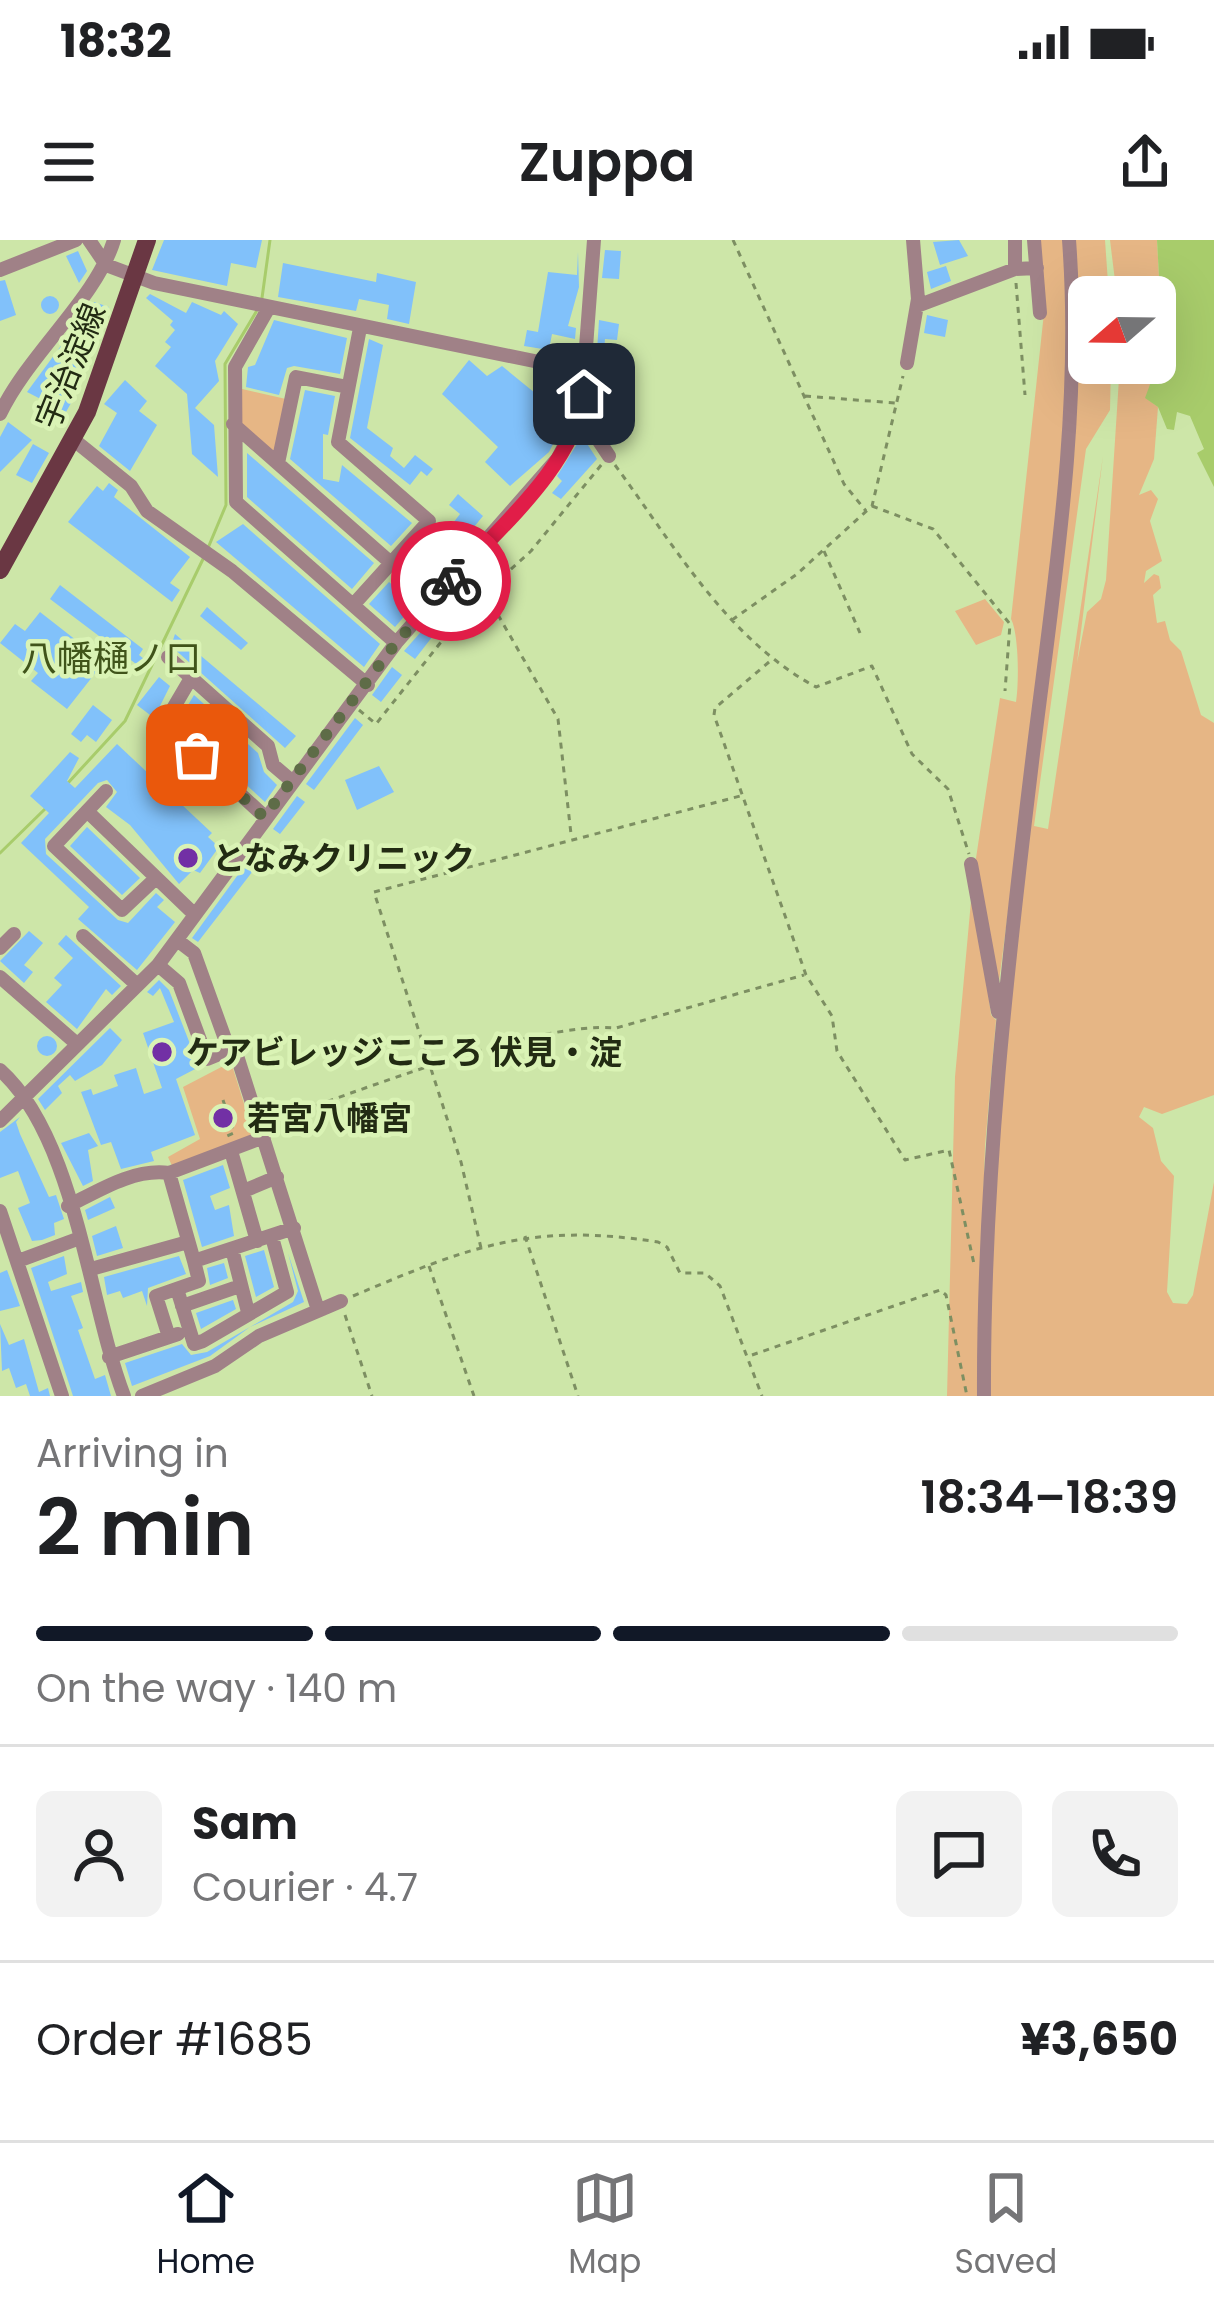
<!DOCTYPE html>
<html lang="en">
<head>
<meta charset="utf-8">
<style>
  :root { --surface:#fff; --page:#f2f2f2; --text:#202124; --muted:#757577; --line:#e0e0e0; --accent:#111827 }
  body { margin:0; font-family:Poppins,"Noto Sans JP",sans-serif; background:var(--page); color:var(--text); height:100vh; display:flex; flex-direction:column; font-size:45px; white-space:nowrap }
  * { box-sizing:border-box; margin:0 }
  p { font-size:39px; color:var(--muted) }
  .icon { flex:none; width:66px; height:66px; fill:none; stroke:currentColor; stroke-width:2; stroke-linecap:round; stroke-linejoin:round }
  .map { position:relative; height:1156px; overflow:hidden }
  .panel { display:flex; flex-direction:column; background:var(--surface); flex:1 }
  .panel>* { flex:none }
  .needle { width:78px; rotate:250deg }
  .controls { position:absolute; left:1068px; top:36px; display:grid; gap:24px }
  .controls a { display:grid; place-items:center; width:108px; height:108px; border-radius:18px; background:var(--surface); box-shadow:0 12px 48px #0002; font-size:60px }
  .pin { position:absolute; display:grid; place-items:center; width:102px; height:102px; color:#fff; margin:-51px; border-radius:24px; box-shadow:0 6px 18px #0006 }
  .courier { position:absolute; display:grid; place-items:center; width:120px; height:120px; margin:-60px; border:9px solid #e11d48; border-radius:50%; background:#fff; color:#222; box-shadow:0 3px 15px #0007 }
  .headline em { font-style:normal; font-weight:600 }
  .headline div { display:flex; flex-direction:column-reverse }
  .headline { display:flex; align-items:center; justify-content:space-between; height:204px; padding:0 36px }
  h1 { font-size:78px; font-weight:600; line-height:90px }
  .bar { display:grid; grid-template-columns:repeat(4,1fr); gap:18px 12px; align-content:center; height:144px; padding:0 36px }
  .bar i { height:15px; border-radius:9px; background:var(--line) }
  .bar .active { background:var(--accent) }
  .bar p { grid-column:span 4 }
  .line { display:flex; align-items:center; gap:30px; padding:0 36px; border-top:3px solid var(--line) }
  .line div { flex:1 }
  .round { display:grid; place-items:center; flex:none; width:126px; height:126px; border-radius:18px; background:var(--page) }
  .status { display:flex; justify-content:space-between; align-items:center; height:84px; padding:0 60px; background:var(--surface); direction:ltr }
  .status svg { height:33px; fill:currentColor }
  header { display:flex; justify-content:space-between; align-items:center; height:156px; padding:0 36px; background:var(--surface); font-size:54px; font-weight:600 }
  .tabs { display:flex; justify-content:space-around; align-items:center; height:168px; border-top:3px solid var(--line); background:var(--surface); font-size:33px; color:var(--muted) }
  .tabs a { display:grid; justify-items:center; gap:6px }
  .tabs .active { color:var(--accent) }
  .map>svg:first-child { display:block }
</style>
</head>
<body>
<div class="status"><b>18:32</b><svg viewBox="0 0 49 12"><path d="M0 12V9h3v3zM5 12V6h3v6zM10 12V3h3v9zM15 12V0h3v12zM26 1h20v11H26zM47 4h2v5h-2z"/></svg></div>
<header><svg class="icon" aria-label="menu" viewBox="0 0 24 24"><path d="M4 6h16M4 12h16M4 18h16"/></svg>Zuppa<svg class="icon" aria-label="share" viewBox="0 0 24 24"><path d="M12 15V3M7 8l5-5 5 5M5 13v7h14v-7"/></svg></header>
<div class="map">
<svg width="1214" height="1156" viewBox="0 0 1214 1156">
  <rect width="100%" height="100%" fill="#cde6a8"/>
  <!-- green -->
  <path fill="#e6b685" d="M 1038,0 L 1065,0 L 1070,67 L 1058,283 L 996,765 L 975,625 L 1000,458 L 1016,462 C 1019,444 1019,394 1011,379 L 1044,73 Z
    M 1073,0 L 1105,0 L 1109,57 L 1089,57 L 1089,123 L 1111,123 L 1110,170 L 1086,209 L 1034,586 L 1048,589 L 1103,216 L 1077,423 L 1087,372 L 1101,359 L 1106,340 L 1120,123 L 1155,123 L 1155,57 L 1117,57 L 1110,0 L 1157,0 L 1163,109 L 1146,158 L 1158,167 L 1154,219 L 1139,255 L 1151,250 L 1158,259 L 1150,281 L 1162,321 L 1146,331 L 1144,343 L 1154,334 L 1159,336 L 1161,348 L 1153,355 L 1157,383 L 1165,381 L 1170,400 L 1181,411 L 1201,475 L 1214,483 L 1214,855 L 1162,874 L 1144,867 L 1139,877 L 1153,888 L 1161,921 L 1174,936 L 1167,1052 L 1173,1063 L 1187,1064 L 1193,1055 L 1214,942 L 1214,1156 L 988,1156 L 987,1071 L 1017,650 L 1074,215 Z
    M 238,148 L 286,159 L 275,216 L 240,185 Z
    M 985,359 L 1004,382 L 1001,395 L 976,405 L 955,371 Z
    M 973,639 L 991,775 L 996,780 L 985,906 L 977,1156 L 947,1156 L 955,837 Z
    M 231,822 L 255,899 L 173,928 L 168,917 L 200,899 L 183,847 Z"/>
  <!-- water -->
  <path fill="#a8cc6b" d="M 1157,0 L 1214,0 L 1214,247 L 1197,213 L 1204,209 L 1190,176 L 1177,172 L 1174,190 L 1167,189 L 1158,167 L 1145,158 L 1163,109 Z"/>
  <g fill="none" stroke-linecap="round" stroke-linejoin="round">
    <!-- stream -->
    <path stroke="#a8cc6b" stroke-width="3" d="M 262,58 L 270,0
      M 208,308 L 226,265 L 225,124 L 256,72
      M 68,543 L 125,481 L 204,317
      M 0,613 L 46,568"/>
  </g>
  <!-- building -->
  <path fill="#81c1fa" d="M 164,0 L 262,0 L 256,28 L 231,23 L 227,46 L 152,30 Z
    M 959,0 L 968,16 L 940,25 L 933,2 Z
    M 605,10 L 621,11 L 619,39 L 602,38 Z
    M 78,11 L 87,31 L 79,43 L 66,16 Z
    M 578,12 L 579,47 L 568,86 L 576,88 L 575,99 L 552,94 L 549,110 L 524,106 L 527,90 L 538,92 L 548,32 L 577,35 Z
    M 283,23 L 376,42 L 377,33 L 416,42 L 409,84 L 387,79 L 389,65 L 359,59 L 356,71 L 278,57 Z
    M 946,26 L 951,41 L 931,49 L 927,32 Z
    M 5,40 L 16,75 L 0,81 L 0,41 Z
    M 150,54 L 186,73 L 192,62 L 221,75 L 224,71 L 238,84 L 215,121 L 219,141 L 195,168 L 214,185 L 218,237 L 192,214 L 187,154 L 155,126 L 171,107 L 165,102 L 175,90 L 170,85 L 173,81 L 146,58 Z
    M41 65a9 9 0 1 1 18 0a9 9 0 1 1-18 0Z
    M 94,62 L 109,67 L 61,157 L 71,163 L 66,172 L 27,152 L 74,88 L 80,93 Z
    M 927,75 L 948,80 L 945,97 L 924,93 Z
    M 274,80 L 347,98 L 340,134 L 294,126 L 287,128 L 279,155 L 246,147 L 248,127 L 255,125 Z
    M 599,80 L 619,84 L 617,100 L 605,99 L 603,127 L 596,127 Z
    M 369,99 L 383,105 L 367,188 L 393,208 L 390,216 L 404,228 L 415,215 L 433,229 L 427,236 L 421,231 L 410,245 L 350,198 Z
    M 469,120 L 487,136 L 502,126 L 535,153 L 549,135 L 572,140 L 570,171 L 549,212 L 510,246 L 485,222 L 498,207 L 442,154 Z
    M 598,132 L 615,133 L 609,196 L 595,174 Z
    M 125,140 L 147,161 L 139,171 L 157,185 L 130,231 L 99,206 L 117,173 L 104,164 Z
    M 305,150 L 335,156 L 328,195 L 323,194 L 323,239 L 339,242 L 342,225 L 412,283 L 391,306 L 290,219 Z
    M 8,182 L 32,200 L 0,232 L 0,197 Z
    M 582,196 L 597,219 L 561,259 L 552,253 L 562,241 L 557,236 Z
    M 33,204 L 49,213 L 32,243 L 16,235 Z
    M 247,213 L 374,323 L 352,349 L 247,257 Z
    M 109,243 L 118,250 L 114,257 L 190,317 L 170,343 L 180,350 L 172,362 L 68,282 L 97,246 L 103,251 Z
    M 458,254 L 483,276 L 460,304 L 464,307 L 395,387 L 369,364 L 389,342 L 395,347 L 404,339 L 415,325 L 410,321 L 439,287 L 445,292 L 453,283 L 460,274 L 449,265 Z
    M 243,284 L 380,404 L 364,427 L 216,302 Z
    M 465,341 L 460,354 L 465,358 L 449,377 L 440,370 Z
    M 60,345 L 143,409 L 139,415 L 149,423 L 144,430 L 50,359 Z
    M 207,367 L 248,403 L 241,410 L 200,376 Z
    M 40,372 L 104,422 L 67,469 L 31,441 L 38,433 L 0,403 L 15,384 L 25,391 Z
    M 427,385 L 436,392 L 415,419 L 404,411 Z
    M 175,394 L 296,496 L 285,508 L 171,406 Z
    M 392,427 L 402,435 L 381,462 L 372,455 Z
    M 159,437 L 170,446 L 154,478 L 137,465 Z
    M 194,455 L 258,513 L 264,532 L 277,545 L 265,562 L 178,482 Z
    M 93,465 L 112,480 L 96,502 L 87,495 L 81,502 L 71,494 Z
    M 355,478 L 363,485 L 314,550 L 306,544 Z
    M 117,504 L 212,593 L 208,597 L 219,607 L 200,633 L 193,630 L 179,644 L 130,585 L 106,567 L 117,552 L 107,540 L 98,543 L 45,599 L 46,614 L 118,680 L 128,683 L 156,653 L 164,660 L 157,667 L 175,682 L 137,730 L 78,679 L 89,667 L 21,603 L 49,573 L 30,556 L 70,512 L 79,518 L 67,541 L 75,548 Z
    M 379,526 L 394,552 L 357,570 L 345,540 Z
    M 297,556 L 305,562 L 280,594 L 273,589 Z
    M 87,587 L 140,638 L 122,655 L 70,606 Z
    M 248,621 L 256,627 L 198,702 L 192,698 Z
    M 29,691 L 43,703 L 24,725 L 33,732 L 24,743 L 0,721 Z
    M 66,695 L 121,746 L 112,755 L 106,749 L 77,789 L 46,762 L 62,745 L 54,738 L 73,718 L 58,704 Z
    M 159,740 L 169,750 L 199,827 L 176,839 L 195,895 L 151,912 L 154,921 L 121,929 L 111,902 L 101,905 L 81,852 L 91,849 L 93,855 L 118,846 L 114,835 L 136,828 L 144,854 L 162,848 L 143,793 L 174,782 L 160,748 L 153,756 L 147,752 Z
    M 110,788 L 122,800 L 102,825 L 75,841 L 70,835 L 58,846 L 62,853 L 45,870 L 38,859 Z
    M37 806a10 10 0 1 1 20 0a10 10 0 1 1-20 0Z
    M 20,877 L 16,882 L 20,894 L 49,957 L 56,955 L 64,979 L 54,983 L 55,995 L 42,1000 L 32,1001 L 18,968 L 30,963 L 18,931 L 0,938 L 0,892 Z
    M 89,893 L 98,906 L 88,910 L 93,941 L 83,946 L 61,903 Z
    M 223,925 L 230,948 L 210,956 L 215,970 L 229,965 L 234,996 L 202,1007 L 183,940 Z
    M 110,957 L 115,968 L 88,980 L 85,970 Z
    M 116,986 L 123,1008 L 97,1016 L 92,996 Z
    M 264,1010 L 274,1047 L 256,1057 L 245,1016 Z
    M 288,1013 L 304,1062 L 250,1087 L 210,1116 L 132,1146 L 125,1123 L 182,1104 L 191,1115 L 207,1112 L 293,1062 L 298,1051 Z
    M 64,1016 L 67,1034 L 48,1042 L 51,1051 L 81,1042 L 83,1052 L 71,1056 L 83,1088 L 78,1090 L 95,1139 L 105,1135 L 111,1156 L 73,1156 L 31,1028 Z
    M 179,1016 L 186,1034 L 148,1048 L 147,1066 L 142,1051 L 123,1058 L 120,1051 L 107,1055 L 104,1037 Z
    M 224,1023 L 228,1038 L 210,1045 L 207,1028 Z
    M 7,1030 L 20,1066 L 0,1071 L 0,1033 Z
    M 233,1060 L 236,1069 L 201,1089 L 196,1073 Z
    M 0,1084 L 9,1105 L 24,1099 L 39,1152 L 48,1148 L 50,1156 L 30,1156 L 26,1144 L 16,1148 L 9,1128 L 2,1131 Z"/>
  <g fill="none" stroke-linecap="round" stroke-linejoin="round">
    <!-- path -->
    <path stroke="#7d8f62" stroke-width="3" stroke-dasharray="6 6" stroke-linecap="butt" d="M 733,0 L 844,244 L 866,271
      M 1016,43 L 1025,155
      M 805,156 L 895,163
      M 615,225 C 674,305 727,399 816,447 L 872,426 L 912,514 L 948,549 L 969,614
      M 872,266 L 933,289 L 1010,384 L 1005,451
      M 824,311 L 860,393
      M 486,354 L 558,479 L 571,594
      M 732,380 L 797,334 L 872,266 L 903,136
      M 769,422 L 715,468 L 714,475 L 806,735 L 832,776 L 837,811 L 905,920 L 949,910 L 974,1024
      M 359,470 L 376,484 L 468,368 L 531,311 L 602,224
      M 223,860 L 234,893 L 227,896
      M 271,881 C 356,853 533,781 616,788 L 804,735
      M 525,996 L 578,1156
      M 481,1008 L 461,922 L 374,652 L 744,555
      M 429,1026 L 474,1156
      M 353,1056 C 469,1007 530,982 658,1002 L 667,1007 L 680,1033 L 705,1033 L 720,1046 L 762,1156
      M 345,1075 L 372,1156
      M 752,1115 L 940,1050 L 946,1055 L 967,1156"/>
    <!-- minor -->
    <path stroke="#a08187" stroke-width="14" d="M 89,0 L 106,25 L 154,43 L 583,131
      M 1015,0 L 1015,29
      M 1034,0 L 1040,73
      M 0,30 L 76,0
      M 917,66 L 1015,29 L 1037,28
      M 268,69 L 235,127 L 236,262 L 396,403
      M 907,123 L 918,59 L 913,0
      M 0,174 C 29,113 96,59 114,0
      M 581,174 L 609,216
      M 233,184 L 391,323
      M 74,200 L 131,246 L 147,271 L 232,331 L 368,445
      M 278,223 L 296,137 L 348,147
      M 354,364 L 429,281 L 338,202 L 360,88
      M 168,417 L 268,506 L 273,525 L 293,542
      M 191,438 L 164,484 L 264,576
      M 106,551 L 54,606 L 122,670 L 156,638
      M 87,571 L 193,673
      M 971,624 L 998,772
      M 83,696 L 136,744
      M 177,700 L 194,713 L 229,810 L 238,819 L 318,1070
      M 0,708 L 14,694
      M 158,725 L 179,743 L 207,819 L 229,810
      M 0,737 L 77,804
      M 0,830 C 76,898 88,1062 124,1156
      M 0,881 L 158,725 L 396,403 L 558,218 L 581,174 L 594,0
      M 231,911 L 257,1001
      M 169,933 L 194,1021 L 294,988
      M 246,950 L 277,937
      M 68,966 C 98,951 134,928 169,933 L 264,897
      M 0,971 L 62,1156
      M 232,1009 L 248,1072
      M 18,1021 L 80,998
      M 91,1029 L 188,1002
      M 177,1049 L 194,1104 L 203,1101 L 287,1052 L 272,997
      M 182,1066 L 240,1046
      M 169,1097 L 156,1056 L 199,1041 L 194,1021
      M 109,1117 L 178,1094
      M 142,1156 L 215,1126 L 259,1096 L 341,1061
      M 984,1156 C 983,940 1007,728 1033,514 C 1054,343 1082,173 1069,0"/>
    <!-- major -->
    <path stroke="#6a3743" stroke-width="18" d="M 0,330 L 87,172 L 147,0"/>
  </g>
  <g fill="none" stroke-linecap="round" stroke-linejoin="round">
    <!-- done -->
    <path stroke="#5e6c47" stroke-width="12" stroke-dasharray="0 21.6" d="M 197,515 L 264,577 L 396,403 L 451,341"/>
    <!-- route -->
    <path stroke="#e11d48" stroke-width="15" d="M 451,341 C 498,288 573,228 584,154"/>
  </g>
  <!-- markers -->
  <g fill="#7230a5" stroke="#daf3b5" stroke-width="4.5">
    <circle cx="188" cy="618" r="12"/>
    <circle cx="162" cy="812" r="12"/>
    <circle cx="223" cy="878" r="12"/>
  </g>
  <g text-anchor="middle" stroke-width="9" stroke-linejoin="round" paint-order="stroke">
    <!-- street labels -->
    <g font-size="33" fill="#222b13" stroke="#daf3b5">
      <text transform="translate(70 126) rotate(-68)" y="12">宇治淀線</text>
    </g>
    <!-- poi labels -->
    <g font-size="33" font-weight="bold" fill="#222b13" stroke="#daf3b5" text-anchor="start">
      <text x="212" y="630">となみクリニック</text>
      <text x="186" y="824">ケアビレッジこころ 伏見・淀</text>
      <text x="247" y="890">若宮八幡宮</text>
    </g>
    <!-- neighbourhood labels -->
    <g font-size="36" fill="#40541a" stroke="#daf3b5">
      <text x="111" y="431">八幡樋ノ口</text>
    </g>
  </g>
</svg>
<div class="controls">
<a><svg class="needle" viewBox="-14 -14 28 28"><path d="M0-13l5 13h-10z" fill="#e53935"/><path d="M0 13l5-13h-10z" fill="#757577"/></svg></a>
</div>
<div class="pin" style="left:197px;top:515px;background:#ea580c"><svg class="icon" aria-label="bag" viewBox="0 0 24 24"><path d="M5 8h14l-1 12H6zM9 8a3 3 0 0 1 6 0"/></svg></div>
<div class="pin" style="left:584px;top:154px;background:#1f2937"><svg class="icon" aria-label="home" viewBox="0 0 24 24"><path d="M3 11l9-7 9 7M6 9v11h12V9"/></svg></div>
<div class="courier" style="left:451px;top:341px"><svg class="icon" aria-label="bike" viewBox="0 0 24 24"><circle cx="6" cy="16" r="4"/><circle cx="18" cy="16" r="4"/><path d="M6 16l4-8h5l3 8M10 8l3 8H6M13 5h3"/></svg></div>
</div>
<section class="panel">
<div class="headline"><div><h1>2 min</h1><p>Arriving in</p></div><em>18:34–18:39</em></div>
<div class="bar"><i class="active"></i><i class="active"></i><i class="active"></i><i></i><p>On the way · 140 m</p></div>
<div class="line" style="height:216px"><a class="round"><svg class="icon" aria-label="person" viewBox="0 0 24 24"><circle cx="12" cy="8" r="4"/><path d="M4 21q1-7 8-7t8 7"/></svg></a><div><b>Sam</b><p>Courier · 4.7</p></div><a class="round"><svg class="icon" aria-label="chat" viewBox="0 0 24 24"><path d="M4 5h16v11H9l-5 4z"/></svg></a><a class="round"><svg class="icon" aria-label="phone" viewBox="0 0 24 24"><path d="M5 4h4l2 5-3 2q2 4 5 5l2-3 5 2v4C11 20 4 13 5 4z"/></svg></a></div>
<div class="line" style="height:156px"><div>Order #1685</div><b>¥3,650</b></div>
</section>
<nav class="tabs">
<a class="active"><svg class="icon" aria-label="home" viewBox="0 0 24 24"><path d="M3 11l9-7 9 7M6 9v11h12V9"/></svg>Home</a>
<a><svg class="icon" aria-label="map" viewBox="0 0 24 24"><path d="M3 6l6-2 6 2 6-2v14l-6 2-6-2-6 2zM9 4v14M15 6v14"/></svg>Map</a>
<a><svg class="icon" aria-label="saved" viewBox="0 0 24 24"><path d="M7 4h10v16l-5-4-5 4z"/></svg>Saved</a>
</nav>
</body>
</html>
